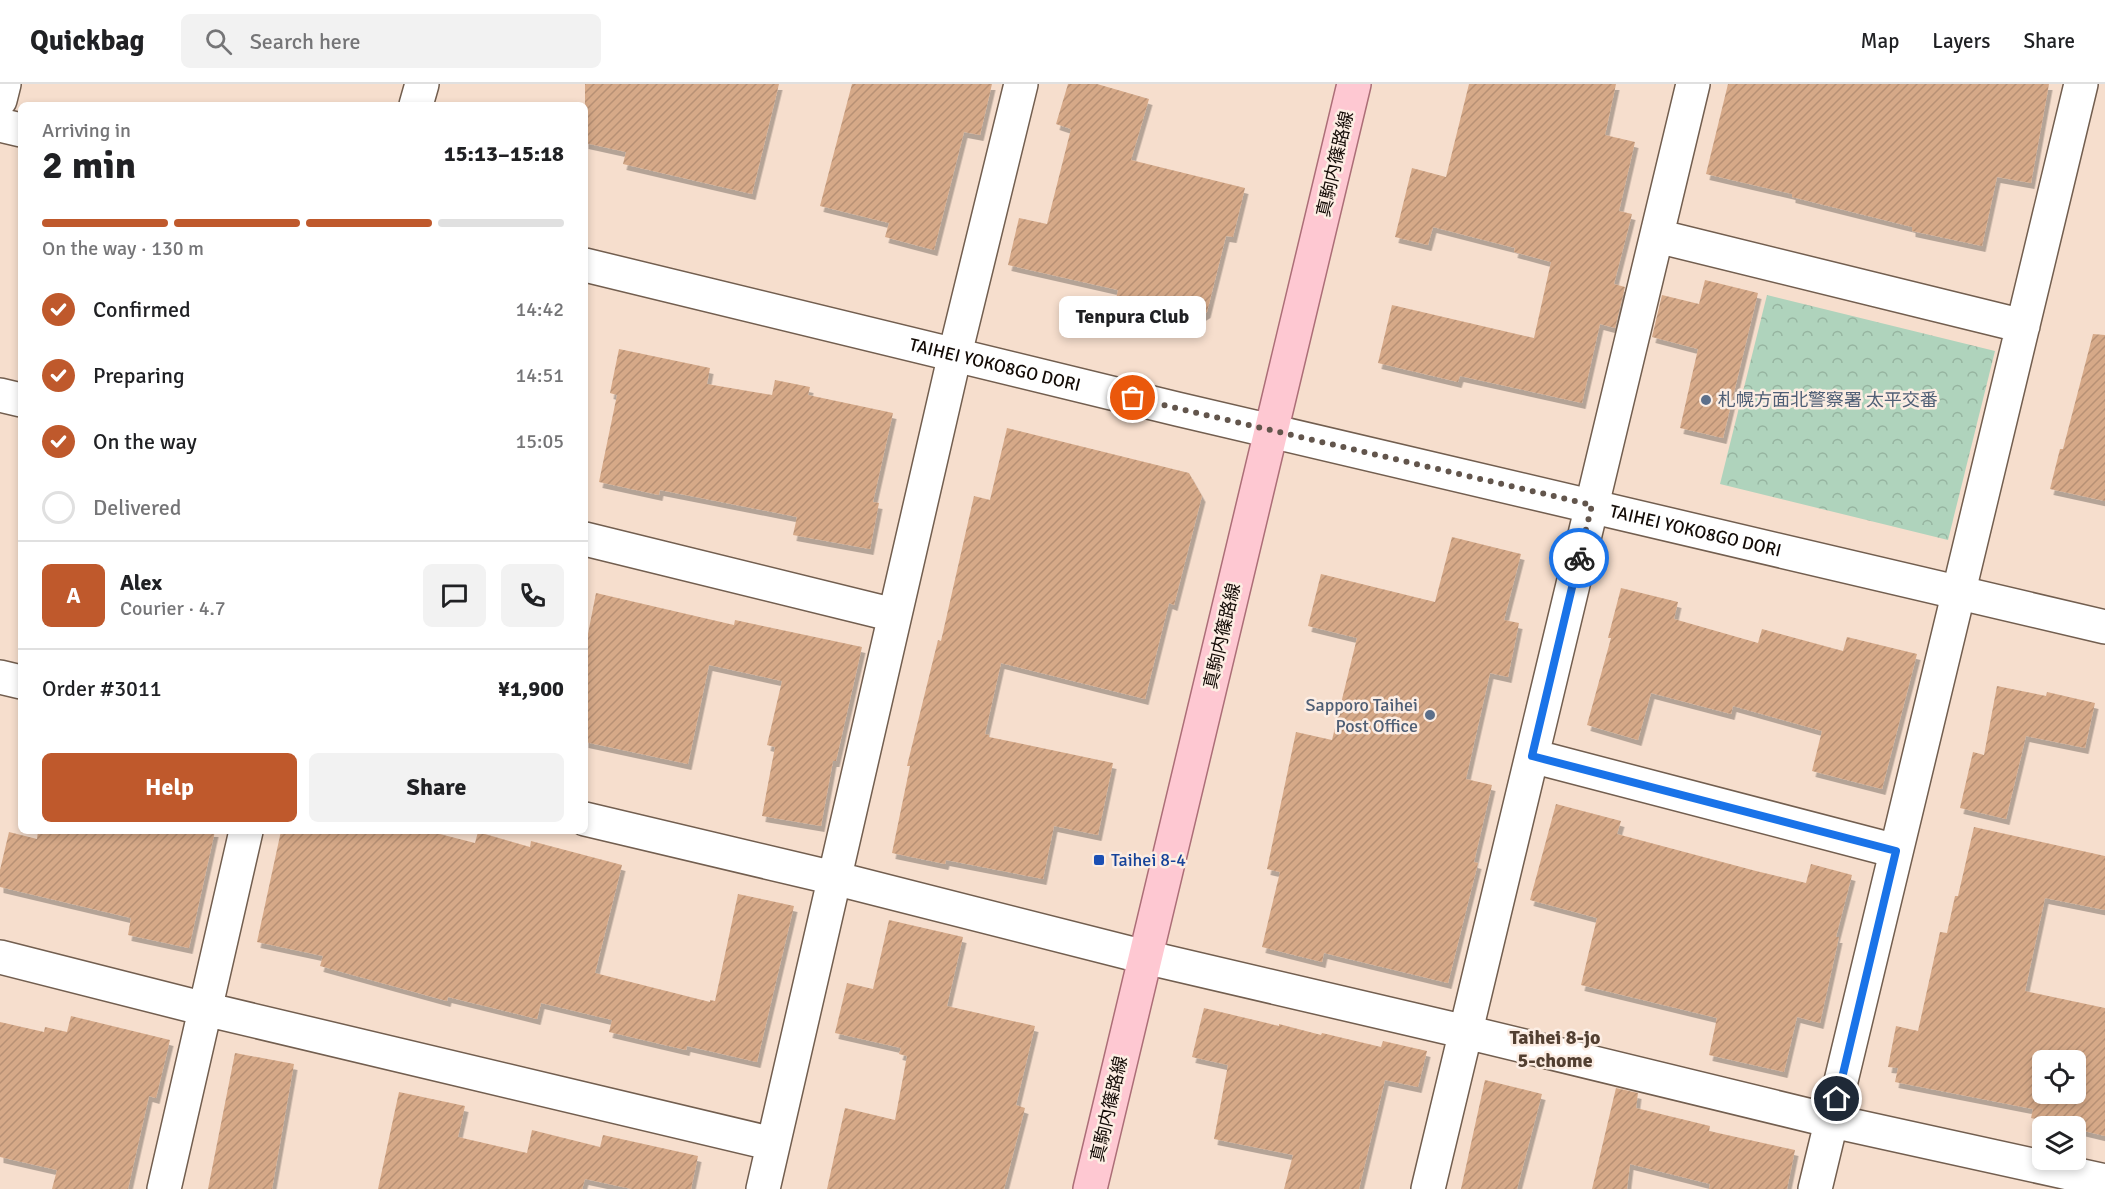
<!DOCTYPE html>
<html lang="en">
<head>
<meta charset="utf-8">
<style>
  :root { --surface:#fff; --page:#f2f2f2; --text:#202124; --muted:#757577; --line:#e0e0e0; --accent:#bf592c }
  body { margin:0; font-family:Signika,"Noto Sans JP",sans-serif; background:var(--page); color:var(--text); height:100vh; display:flex; flex-direction:column; font-size:22px; white-space:nowrap }
  * { box-sizing:border-box; margin:0 }
  p { font-size:20px; color:var(--muted) }
  .icon { flex:none; width:33px; height:33px; fill:none; stroke:currentColor; stroke-width:2; stroke-linecap:round; stroke-linejoin:round }
  .map { position:relative; flex:1; overflow:hidden }
  .panel { position:absolute; left:18px; top:18px; width:570px; height:732px; display:flex; flex-direction:column; background:var(--surface); border-radius:9px; box-shadow:0 3px 9px #0003 }
  .panel>* { flex:none }
  .buttons { position:absolute; left:2032px; top:966px; display:grid; gap:12px }
  .buttons a { display:grid; place-items:center; width:54px; height:54px; border-radius:9px; background:var(--surface); box-shadow:0 3px 9px #0003; font-size:30px }
  .pin { position:absolute; display:grid; place-items:center; width:51px; height:51px; color:#fff; margin:-26px; border:3px solid #fff; border-radius:50%; box-shadow:0 2px 6px #0007 }
  .courier { position:absolute; display:grid; place-items:center; width:60px; height:60px; margin:-30px; border:4px solid #1a73e8; border-radius:50%; background:#fff; color:#222; box-shadow:0 2px 8px #0007 }
  .bubble { position:absolute; height:42px; border-radius:9px; background:var(--surface); box-shadow:0 3px 9px #0003; font-size:20px; font-weight:800; line-height:42px; text-align:center }
  .headline em { font-style:normal; font-weight:800 }
  .headline div { display:flex; flex-direction:column-reverse }
  .headline { display:flex; align-items:center; justify-content:space-between; height:102px; padding:0 24px }
  h1 { font-size:39px; font-weight:800; line-height:45px }
  .bar { display:grid; grid-template-columns:repeat(4,1fr); gap:9px 6px; align-content:center; height:72px; padding:0 24px }
  .bar i { height:8px; border-radius:4px; background:var(--line) }
  .bar .active { background:var(--accent) }
  .bar p { grid-column:span 4 }
  .line { display:flex; align-items:center; gap:15px; padding:0 24px; border-top:2px solid var(--line) }
  .line div { flex:1 }
  .round { display:grid; place-items:center; flex:none; width:63px; height:63px; border-radius:9px; background:var(--page) }
  ol { padding:0 24px; list-style:none }
  li { display:flex; align-items:center; gap:18px; height:66px }
  li p { margin-inline-start:auto }
  li .icon { padding:6px; border-radius:50%; background:var(--accent); color:#fff; stroke-width:4 }
  li:last-child { color:var(--muted) }
  li i { width:33px; height:33px; border:3px solid var(--line); border-radius:50% }
  .action { display:flex; gap:12px; margin-top:auto; padding:12px 24px }
  .action a { flex:1; height:69px; border-radius:9px; background:var(--accent); color:#fff; font-size:24px; font-weight:800; line-height:69px; text-align:center }
  .action a+a { background:var(--page); color:var(--text) }
  header { display:flex; align-items:center; gap:36px; box-sizing:border-box; height:84px; padding:0 30px; background:var(--surface); border-bottom:2px solid var(--line) }
  header strong { font-size:28px }
  nav { display:flex; gap:33px; margin-inline-start:auto; font-size:21px }
  .search { width:420px; height:54px; background:var(--page); display:flex; align-items:center; gap:15px; box-sizing:border-box; padding:0 21px; border-radius:9px; color:var(--muted); font-size:22px }
  .map>svg:first-child { display:block }
</style>
</head>
<body>
<header>
<strong>Quickbag</strong>
<div class="search"><svg class="icon" aria-label="search" viewBox="0 0 24 24"><circle cx="10" cy="10" r="6"/><path d="M15 15l6 6"/></svg>Search here</div>
<nav><a>Map</a><a>Layers</a><a>Share</a></nav>
</header>
<div class="map">
<svg width="2105" height="1105" viewBox="0 0 2105 1105">
  <defs>
    <pattern id="park-crowns" width="20" height="18" patternUnits="userSpaceOnUse" patternTransform="scale(1.5)"><rect width="20" height="18" fill="#afd3bc"/><path d="M2 6a3 3 0 1 1 6 0M12 15a3 3 0 1 1 6 0" fill="none" stroke="#96b4a0"/></pattern>
    <pattern id="building-hatch" width="6" height="6" patternUnits="userSpaceOnUse" patternTransform="scale(1.5)"><rect width="6" height="6" fill="#d6a988"/><path d="M-1 1l2-2M0 6l6-6M5 7l2-2" fill="none" stroke="#b79074"/></pattern>
    <filter id="shadow"><feDropShadow dx="3.5" dy="6" stdDeviation="0" flood-color="#0004"/></filter>
  </defs>
  <rect width="100%" height="100%" fill="#f6decd"/>
  <!-- park -->
  <path fill="url(#park-crowns)" d="M 1767,211 L 1995,267 L 1948,456 L 1720,400 Z"/>
  <!-- building -->
  <path fill="url(#building-hatch)" fill-rule="evenodd" filter="url(#shadow)" d="M 585,0 L 779,0 L 752,110 L 623,80 L 626,68 L 585,59 Z
    M 852,0 L 992,0 L 980,51 L 964,48 L 934,166 L 885,153 L 889,139 L 820,122 Z
    M 1068,0 L 1097,0 L 1149,15 L 1131,76 L 1245,104 L 1233,153 L 1226,152 L 1207,228 L 1186,241 L 1114,224 L 1118,206 L 1008,181 L 1019,134 L 1047,140 L 1071,45 L 1056,40 Z
    M 1469,0 L 1616,0 L 1605,51 L 1635,58 L 1619,127 L 1632,130 L 1614,200 L 1625,203 L 1615,244 L 1600,240 L 1582,319 L 1460,292 L 1458,298 L 1378,279 L 1392,221 L 1534,254 L 1551,178 L 1514,168 L 1515,164 L 1433,143 L 1428,161 L 1395,153 L 1412,84 L 1446,93 Z
    M 1728,0 L 2049,0 L 2031,99 L 1997,93 L 1982,162 L 1912,147 L 1912,143 L 1792,113 L 1792,110 L 1706,90 Z
    M 1705,196 L 1758,209 L 1723,354 L 1680,344 L 1698,265 L 1652,253 L 1662,211 L 1699,220 Z
    M 2093,250 L 2105,251 L 2105,417 L 2050,405 L 2060,365 L 2063,365 Z
    M 619,265 L 710,284 L 707,300 L 772,311 L 775,296 L 810,303 L 808,311 L 893,329 L 873,418 L 879,419 L 870,465 L 793,451 L 797,433 L 660,406 L 659,411 L 599,398 L 617,311 L 610,309 Z
    M 1007,344 L 1189,389 L 1202,412 L 1174,521 L 1169,519 L 1145,615 L 1001,579 L 985,650 L 989,651 L 989,653 L 1113,679 L 1098,751 L 1054,742 L 1043,795 L 946,776 L 945,780 L 892,769 L 910,682 L 907,682 L 938,556 L 941,557 L 974,412 L 990,416 Z
    M 1452,453 L 1521,470 L 1504,536 L 1519,539 L 1508,593 L 1490,589 L 1466,695 L 1492,701 L 1474,778 L 1478,779 L 1448,899 L 1324,869 L 1322,878 L 1262,863 L 1280,788 L 1267,785 L 1296,648 L 1332,656 L 1357,554 L 1308,542 L 1321,490 L 1435,518 Z
    M 1621,504 L 1678,518 L 1674,535 L 1758,559 L 1762,545 L 1843,567 L 1847,553 L 1917,570 L 1882,705 L 1812,687 L 1822,647 L 1733,622 L 1731,630 L 1651,609 L 1638,656 L 1587,641 L 1611,554 L 1608,554 Z
    M 596,509 L 734,541 L 735,536 L 862,563 L 836,677 L 833,677 L 821,742 L 762,732 L 775,663 L 767,661 L 782,597 L 709,581 L 688,680 L 585,658 L 585,565 Z
    M 1997,602 L 2046,612 L 2047,608 L 2095,619 L 2085,664 L 2026,652 L 2006,735 L 1960,724 L 1973,668 L 1984,671 Z
    M 1556,720 L 1621,737 L 1617,750 L 1756,787 L 1806,799 L 1811,780 L 1852,791 L 1836,853 L 1839,853 L 1820,939 L 1797,933 L 1784,988 L 1709,971 L 1717,934 L 1581,901 L 1597,834 L 1530,816 Z
    M 1974,743 L 2105,772 L 2105,826 L 2045,814 L 2025,907 L 2105,924 L 2105,1052 L 2076,1045 L 2076,1042 L 2067,1042 L 2031,1034 L 2033,1025 L 1895,998 L 1898,984 L 1888,983 L 1896,942 L 1918,947 L 1940,848 L 1947,849 L 1955,812 L 1958,812 ZM 2043,976 L 2076,976 L 2076,1010 L 2043,1010 Z
    M 38,747 L 215,747 L 189,864 L 128,851 L 131,834 L 0,803 L 0,786 L 9,748 L 37,755 Z
    M 281,747 L 428,747 L 475,759 L 478,748 L 530,763 L 531,757 L 622,781 L 595,889 L 710,918 L 710,916 L 715,917 L 738,810 L 794,822 L 757,978 L 687,962 L 686,966 L 609,948 L 612,936 L 541,919 L 537,935 L 448,913 L 447,917 L 320,882 L 323,872 L 257,858 Z
    M 889,836 L 963,853 L 947,922 L 1035,942 L 1016,1021 L 1025,1024 L 1004,1105 L 827,1105 L 845,1024 L 895,1036 L 907,972 L 899,970 L 901,964 L 835,949 L 847,899 L 873,905 Z
    M 1204,924 L 1279,942 L 1279,940 L 1321,951 L 1322,949 L 1381,963 L 1383,957 L 1427,967 L 1418,1003 L 1385,996 L 1359,1105 L 1284,1105 L 1293,1071 L 1214,1055 L 1228,981 L 1192,973 Z
    M 71,932 L 170,956 L 156,1014 L 149,1012 L 128,1105 L 52,1105 L 57,1086 L 0,1073 L 0,938 L 44,948 L 45,943 L 67,948 Z
    M 235,969 L 294,980 L 272,1105 L 208,1105 Z
    M 1485,996 L 1542,1010 L 1517,1105 L 1461,1105 Z
    M 1616,1004 L 1638,1009 L 1636,1024 L 1710,1042 L 1709,1047 L 1795,1066 L 1787,1105 L 1709,1105 L 1710,1100 L 1630,1080 L 1627,1105 L 1592,1105 Z
    M 399,1008 L 465,1022 L 458,1053 L 527,1069 L 532,1046 L 600,1063 L 603,1051 L 698,1072 L 691,1105 L 632,1105 L 585,1095 L 582,1105 L 378,1105 Z"/>
  <g fill="none" stroke-linecap="round" stroke-linejoin="round">
    <!-- minor casing -->
    <g stroke="#725e4f" stroke-width="36">
      <path id="minor" d="M 0,16 L 4,0
        M 416,21 L 422,0
        M 1657,152 L 2023,242
        M 0,311 L 21,316
        M 585,455 L 894,531
        M 0,593 L 21,598
        M 1532,672 L 1896,767
        M 585,735 L 834,794 L 1145,873 L 1466,948 L 1832,1037 L 2105,1097
        M 0,873 L 205,925 L 773,1060
        M 164,1105 L 246,747
        M 763,1105 L 955,270 L 1021,0
        M 1428,1105 L 1693,0
        M 1815,1105 L 2081,0"/>
    </g>
    <!-- tertiary casing -->
    <g stroke="#725e4f" stroke-width="36">
      <g id="tertiary">
        <path d="M 0,41 L 21,46"/>
        <path id="s1" d="M 585,181 L 1177,325 L 2105,543"/>
      </g>
    </g>
    <!-- primary casing -->
    <g stroke="#ac6e77" stroke-width="36">
      <path id="primary" d="M 1090,1105 L 1354,0"/>
    </g>
    <!-- minor -->
    <use href="#minor" stroke="#fff" stroke-width="33"/>
    <!-- tertiary -->
    <use href="#tertiary" stroke="#fff" stroke-width="33"/>
    <!-- primary -->
    <use href="#primary" stroke="#fec8d2" stroke-width="33"/>
  </g>
  <g fill="none" stroke-linecap="round" stroke-linejoin="round">
    <!-- done -->
    <path stroke="#62554c" stroke-width="6" stroke-dasharray="0 10.8" d="M 1133,314 L 1592,421 L 1579,474"/>
    <!-- route -->
    <path stroke="#1a73e8" stroke-width="8" d="M 1579,474 L 1532,672 L 1896,767 L 1837,1015"/>
  </g>
  <!-- markers -->
  <g fill="#5c6f8a" stroke="#fcede3" stroke-width="2">
    <circle cx="1706" cy="316" r="6"/>
    <circle cx="1430" cy="631" r="6"/>
  </g>
  <rect fill="#1a4fb4" stroke="#fcede3" stroke-width="2" x="1093" y="770" width="12" height="12" rx="3"/>
  <g text-anchor="middle" stroke-width="5" stroke-linejoin="round" paint-order="stroke">
    <!-- street labels -->
    <g font-size="18" fill="#130b06" stroke="#fcede3">
      <text transform="translate(1335 80) rotate(-77)" y="6">真駒内篠路線</text>
      <text dy="6" stroke="none"><textPath href="#s1" startOffset="422">TAIHEI YOKO8GO DORI</textPath></text>
      <text dy="6" stroke="none"><textPath href="#s1" startOffset="1142">TAIHEI YOKO8GO DORI</textPath></text>
      <text transform="translate(1222 552) rotate(-77)" y="6">真駒内篠路線</text>
      <text transform="translate(1109 1025) rotate(-77)" y="6">真駒内篠路線</text>
    </g>
    <!-- service labels -->
    <g font-size="18" fill="#4e5e75" stroke="#fcede3" text-anchor="start">
      <text x="1718" y="322">札幌方面北警察署 太平交番</text>
      <text x="1418" y="627" text-anchor="end">Sapporo Taihei<tspan x="1418" dy="21">Post Office</tspan></text>
    </g>
    <!-- transit labels -->
    <g font-size="18" fill="#164399" stroke="#fcede3" text-anchor="start">
      <text x="1111" y="782">Taihei 8-4</text>
    </g>
    <!-- neighbourhood labels -->
    <g font-size="20" font-weight="bold" fill="#523f31" stroke="#fcede3">
      <text x="1555" y="960">Taihei 8-jo<tspan x="1555" dy="23">5-chome</tspan></text>
    </g>
  </g>
</svg>
<div class="buttons">
<a><svg class="icon" aria-label="locate" viewBox="0 0 24 24"><circle cx="12" cy="12" r="6"/><path d="M12 2v4M12 18v4M2 12h4M18 12h4"/></svg></a>
<a><svg class="icon" aria-label="layers" viewBox="0 0 24 24"><path d="M12 4l9 5-9 5-9-5zM3 14l9 5 9-5"/></svg></a>
</div>
<div class="pin" style="left:1133px;top:314px;background:#ea580c"><svg class="icon" aria-label="bag" viewBox="0 0 24 24"><path d="M5 8h14l-1 12H6zM9 8a3 3 0 0 1 6 0"/></svg></div>
<div class="pin" style="left:1837px;top:1015px;background:#1f2937"><svg class="icon" aria-label="home" viewBox="0 0 24 24"><path d="M3 11l9-7 9 7M6 9v11h12V9"/></svg></div>
<div class="courier" style="left:1579px;top:474px"><svg class="icon" aria-label="bike" viewBox="0 0 24 24"><circle cx="6" cy="16" r="4"/><circle cx="18" cy="16" r="4"/><path d="M6 16l4-8h5l3 8M10 8l3 8H6M13 5h3"/></svg></div>
<div class="bubble" style="left:1059px;top:212px;width:147px">Tenpura Club</div>
<section class="panel">
<div class="headline"><div><h1>2 min</h1><p>Arriving in</p></div><em>15:13–15:18</em></div>
<div class="bar"><i class="active"></i><i class="active"></i><i class="active"></i><i></i><p>On the way · 130 m</p></div>
<ol>
<li><svg class="icon" aria-label="check" viewBox="0 0 24 24"><path d="M5 12l5 5 9-10"/></svg>Confirmed<p>14:42</p></li>
<li><svg class="icon" aria-label="check" viewBox="0 0 24 24"><path d="M5 12l5 5 9-10"/></svg>Preparing<p>14:51</p></li>
<li><svg class="icon" aria-label="check" viewBox="0 0 24 24"><path d="M5 12l5 5 9-10"/></svg>On the way<p>15:05</p></li>
<li><i></i>Delivered</li>
</ol>
<div class="line" style="height:108px"><b class="round" style="background:var(--accent);color:#fff">A</b><div><b>Alex</b><p>Courier · 4.7</p></div><a class="round"><svg class="icon" aria-label="chat" viewBox="0 0 24 24"><path d="M4 5h16v11H9l-5 4z"/></svg></a><a class="round"><svg class="icon" aria-label="phone" viewBox="0 0 24 24"><path d="M5 4h4l2 5-3 2q2 4 5 5l2-3 5 2v4C11 20 4 13 5 4z"/></svg></a></div>
<div class="line" style="height:78px"><div>Order #3011</div><b>¥1,900</b></div>
<div class="action"><a>Help</a><a>Share</a></div>
</section>
</div>
</body>
</html>
